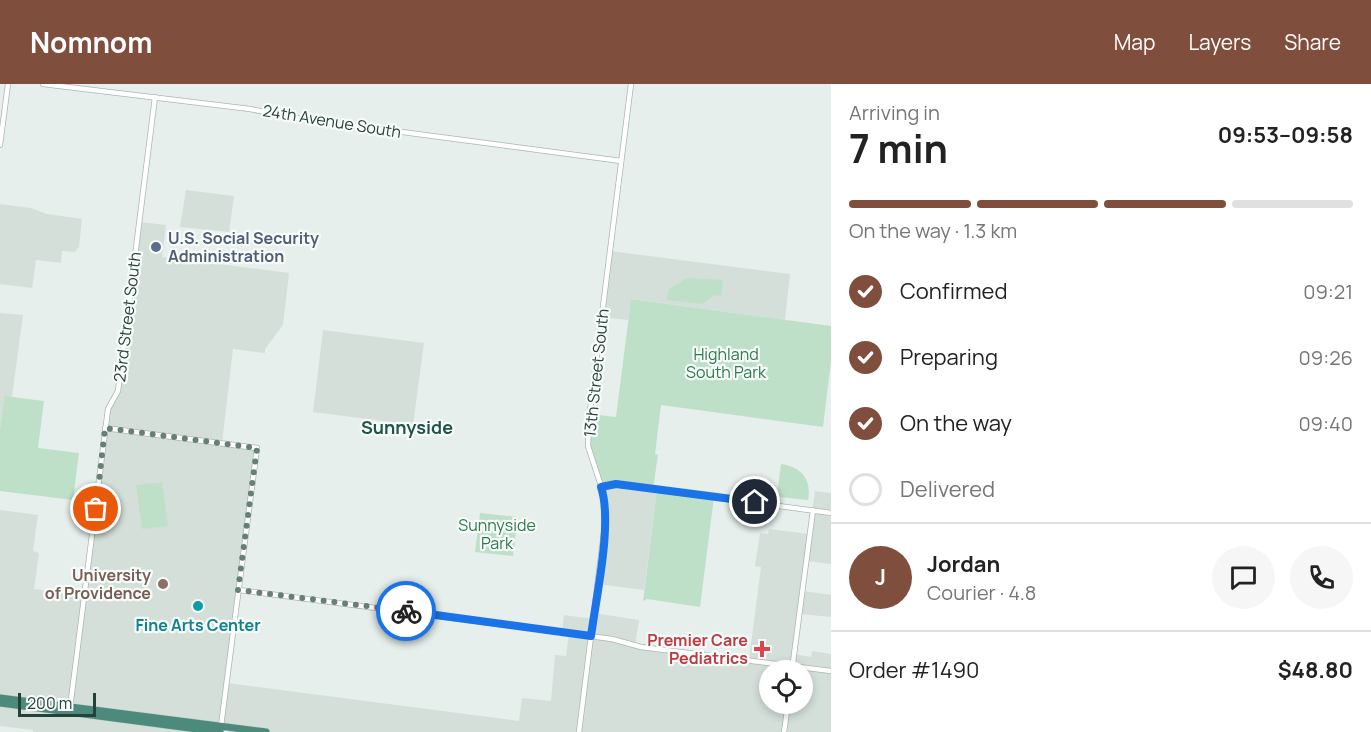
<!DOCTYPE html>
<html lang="en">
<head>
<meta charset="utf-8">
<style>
  :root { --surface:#fff; --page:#f6f6f6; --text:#222; --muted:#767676; --line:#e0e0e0; --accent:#804e3d }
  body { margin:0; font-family:Manrope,sans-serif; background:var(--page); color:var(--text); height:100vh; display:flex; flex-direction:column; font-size:22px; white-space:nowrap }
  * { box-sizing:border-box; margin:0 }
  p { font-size:20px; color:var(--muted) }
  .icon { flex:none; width:33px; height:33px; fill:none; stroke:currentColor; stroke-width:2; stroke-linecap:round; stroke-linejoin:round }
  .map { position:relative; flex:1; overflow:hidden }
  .panel { display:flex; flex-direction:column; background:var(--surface); width:540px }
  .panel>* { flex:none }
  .controls { position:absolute; left:759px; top:576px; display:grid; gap:12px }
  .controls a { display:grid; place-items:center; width:54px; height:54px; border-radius:50%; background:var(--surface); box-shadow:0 3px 9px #0003; font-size:30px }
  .scale { position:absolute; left:18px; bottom:15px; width:78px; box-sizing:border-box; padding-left:6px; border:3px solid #24423a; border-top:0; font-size:16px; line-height:21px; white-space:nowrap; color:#24423a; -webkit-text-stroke:4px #f7fbf9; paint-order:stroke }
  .pin { position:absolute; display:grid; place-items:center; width:51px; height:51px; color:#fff; margin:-26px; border:3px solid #fff; border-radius:50%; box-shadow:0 2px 6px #0007 }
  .courier { position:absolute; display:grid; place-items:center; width:60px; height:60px; margin:-30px; border:4px solid #1a73e8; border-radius:50%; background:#fff; color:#222; box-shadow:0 2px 8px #0007 }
  .headline em { font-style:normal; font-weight:700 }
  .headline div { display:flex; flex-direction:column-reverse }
  .headline { display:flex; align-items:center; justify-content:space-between; height:102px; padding:0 18px }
  h1 { font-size:39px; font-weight:700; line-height:45px }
  .bar { display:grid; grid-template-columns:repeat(4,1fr); gap:9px 6px; align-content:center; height:72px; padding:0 18px }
  .bar i { height:8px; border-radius:4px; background:var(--line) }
  .bar .current { background:var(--accent) }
  .bar p { grid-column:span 4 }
  .line { display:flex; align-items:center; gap:15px; padding:0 18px; border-top:2px solid var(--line) }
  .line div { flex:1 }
  .round { display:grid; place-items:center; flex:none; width:63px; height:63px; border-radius:32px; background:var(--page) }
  ol { padding:0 18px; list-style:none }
  li { display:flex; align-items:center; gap:18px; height:66px }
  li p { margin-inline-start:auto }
  li .icon { padding:6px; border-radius:50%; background:var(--accent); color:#fff; stroke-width:4 }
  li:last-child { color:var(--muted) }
  li i { width:33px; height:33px; border:3px solid var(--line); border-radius:50% }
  header { display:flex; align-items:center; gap:36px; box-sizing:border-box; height:84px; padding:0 30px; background:var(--accent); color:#fff }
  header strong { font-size:28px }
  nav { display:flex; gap:33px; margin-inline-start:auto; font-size:21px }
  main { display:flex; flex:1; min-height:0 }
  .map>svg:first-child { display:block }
</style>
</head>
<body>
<header>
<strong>Nomnom</strong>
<nav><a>Map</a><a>Layers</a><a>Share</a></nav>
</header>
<main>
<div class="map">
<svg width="831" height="648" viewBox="0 0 831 648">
  <rect width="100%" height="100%" fill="#e6efeb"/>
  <!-- built -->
  <path fill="#d4dfda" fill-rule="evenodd" d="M 186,106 L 234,112 L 229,148 L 180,143 Z
    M 0,120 L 31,124 L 47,130 L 82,135 L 79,163 L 75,168 L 62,167 L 61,179 L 36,176 L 32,204 L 0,200 Z
    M 140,138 L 166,141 L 162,173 L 289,189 L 283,241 L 265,265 L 265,269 L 233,265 L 222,359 L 257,364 L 227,599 L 519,637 L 522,614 L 551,617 L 555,571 L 566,572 L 569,549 L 562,548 L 564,531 L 593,535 L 594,529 L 639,536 L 635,561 L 749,576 L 761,483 L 755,482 L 760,449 L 768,450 L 769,445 L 809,450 L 815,407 L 831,409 L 831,480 L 806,477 L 803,507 L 831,511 L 831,533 L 800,530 L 795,570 L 811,573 L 812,567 L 831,570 L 831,648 L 266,648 L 0,614 L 0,426 L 38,431 L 33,467 L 39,469 L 34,505 L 84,512 L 108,325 L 115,312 ZM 770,586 L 802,586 L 802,620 L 770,620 Z
    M 610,167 L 790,190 L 785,236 L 632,215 L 628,236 L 601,233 Z
    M 0,229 L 23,231 L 12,313 L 4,313 L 0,346 Z
    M 323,246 L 424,259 L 413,341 L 313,328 Z
    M 610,400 L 657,406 L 644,506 L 598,500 L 605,440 L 601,403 Z
    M 0,619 L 220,648 L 33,648 L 33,646 L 0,642 Z"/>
  <!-- green -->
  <path fill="#bfe0c8" d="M 687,194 L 723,196 L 721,212 L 714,211 L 703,220 L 667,216 L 669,205 Z
    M 631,215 L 831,242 L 831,277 L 823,343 L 661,321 L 655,370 L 658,371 L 653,405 L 616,400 L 601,403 L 590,373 L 590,330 L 616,333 Z
    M 4,312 L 44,317 L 38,364 L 79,369 L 73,416 L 0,407 L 0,346 Z
    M 781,380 C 802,383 812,396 808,416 L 779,413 L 777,411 Z
    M 162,398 L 168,442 L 142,445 L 136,401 Z
    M 657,406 L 714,413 L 700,523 L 647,515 L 643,517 Z
    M 480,429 L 518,433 L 513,472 L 475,468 Z"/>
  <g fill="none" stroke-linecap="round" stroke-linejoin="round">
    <!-- tertiary casing -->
    <g stroke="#a8b8b2" stroke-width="6">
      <path id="tertiary" d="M 43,0 L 250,25 L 289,33 L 621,77
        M 0,61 L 8,0
        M 105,344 L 257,364 L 221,642
        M 601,403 L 616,400 L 831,429
        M 239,506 L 612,555 L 641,563 L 831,587
        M 792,586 L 813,426
        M 70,624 L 108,325 L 118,307 L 155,13
        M 579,648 L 605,440 L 604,411 L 588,362 L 589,334 L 631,0
        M 784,648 L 788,620"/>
    </g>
    <!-- trunk casing -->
    <g stroke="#c2cac8" stroke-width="8">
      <path id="trunk" d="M 0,614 L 266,648
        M 0,619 L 220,648"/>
    </g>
    <!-- tertiary -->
    <use href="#tertiary" stroke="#fff" stroke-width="4.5"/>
    <!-- trunk -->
    <use href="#trunk" stroke="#4c8a7c" stroke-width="7"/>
  </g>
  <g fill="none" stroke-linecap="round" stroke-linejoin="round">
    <!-- done -->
    <path stroke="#687f78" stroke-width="6" stroke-dasharray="0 10.8" d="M 96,425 L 105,344 L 257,364 L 238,506 L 406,527"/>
    <!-- route -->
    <path stroke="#1a73e8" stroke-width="8" d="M 406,527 L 591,552 C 596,513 613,439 601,403 L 616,400 L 755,418"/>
  </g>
  <!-- markers -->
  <circle fill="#5c6f8a" stroke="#f7fbf9" stroke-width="2" cx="156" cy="163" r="6"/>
  <circle fill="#8d6e63" stroke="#f7fbf9" stroke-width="2" cx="163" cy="500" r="6"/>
  <circle fill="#0f9aa8" stroke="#f7fbf9" stroke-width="2" cx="198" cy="522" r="6"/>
  <path fill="#e0444e" stroke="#f7fbf9" stroke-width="2" d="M759 556h6v6h6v6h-6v6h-6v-6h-6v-6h6z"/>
  <g text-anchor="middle" stroke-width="4.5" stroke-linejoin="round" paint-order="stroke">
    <!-- street labels -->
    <g font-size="16" fill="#24423a" stroke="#f7fbf9">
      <text transform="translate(332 37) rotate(9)" y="6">24th Avenue South</text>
      <text transform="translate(127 233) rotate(-83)" y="6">23rd Street South</text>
      <text transform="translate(596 289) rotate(-84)" y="6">13th Street South</text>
    </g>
    <!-- service labels -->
    <g font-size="16" font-weight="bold" fill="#4e5e75" stroke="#f7fbf9" text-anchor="start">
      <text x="168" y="160">U.S. Social Security<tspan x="168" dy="18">Administration</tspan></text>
    </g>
    <!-- park labels -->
    <g font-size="16" fill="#2d7a4b" stroke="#f7fbf9">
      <text x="726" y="276">Highland<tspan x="726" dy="18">South Park</tspan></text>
      <text x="497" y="447">Sunnyside<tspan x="497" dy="18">Park</tspan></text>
    </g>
    <!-- education labels -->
    <g font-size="16" font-weight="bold" fill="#785e54" stroke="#f7fbf9" text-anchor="end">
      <text x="151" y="497">University<tspan x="151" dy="18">of Providence</tspan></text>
    </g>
    <!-- culture labels -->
    <g font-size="16" font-weight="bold" fill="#0d838f" stroke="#f7fbf9">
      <text x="198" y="547">Fine Arts Center</text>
    </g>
    <!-- health labels -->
    <g font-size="16" font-weight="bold" fill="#be3a42" stroke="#f7fbf9" text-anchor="end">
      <text x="748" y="562">Premier Care<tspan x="748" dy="18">Pediatrics</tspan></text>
    </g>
    <!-- neighbourhood labels -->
    <g font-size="18" font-weight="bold" fill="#1f5548" stroke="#f7fbf9">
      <text x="407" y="350">Sunnyside</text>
    </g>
  </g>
</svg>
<div class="controls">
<a><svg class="icon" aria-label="locate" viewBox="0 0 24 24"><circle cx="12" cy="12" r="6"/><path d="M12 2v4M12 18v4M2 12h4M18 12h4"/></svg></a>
</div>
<div class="scale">200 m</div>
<div class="pin" style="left:96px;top:425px;background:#ea580c"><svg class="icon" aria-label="bag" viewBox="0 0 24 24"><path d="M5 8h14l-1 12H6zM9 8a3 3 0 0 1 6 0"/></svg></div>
<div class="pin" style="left:755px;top:418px;background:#1f2937"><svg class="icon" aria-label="home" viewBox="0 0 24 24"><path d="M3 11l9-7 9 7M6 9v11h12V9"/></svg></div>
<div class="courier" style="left:406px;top:527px"><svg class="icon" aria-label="bike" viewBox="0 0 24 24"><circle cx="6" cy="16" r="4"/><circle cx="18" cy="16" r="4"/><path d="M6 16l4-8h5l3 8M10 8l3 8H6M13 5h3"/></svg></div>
</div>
<section class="panel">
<div class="headline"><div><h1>7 min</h1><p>Arriving in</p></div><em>09:53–09:58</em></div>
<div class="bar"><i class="current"></i><i class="current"></i><i class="current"></i><i></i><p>On the way · 1.3 km</p></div>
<ol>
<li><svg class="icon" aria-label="check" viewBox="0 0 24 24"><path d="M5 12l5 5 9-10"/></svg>Confirmed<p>09:21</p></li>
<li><svg class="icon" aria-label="check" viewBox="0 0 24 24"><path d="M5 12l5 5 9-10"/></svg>Preparing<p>09:26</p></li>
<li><svg class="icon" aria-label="check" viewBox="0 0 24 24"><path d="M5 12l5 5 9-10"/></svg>On the way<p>09:40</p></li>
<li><i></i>Delivered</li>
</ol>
<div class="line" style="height:108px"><b class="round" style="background:var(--accent);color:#fff">J</b><div><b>Jordan</b><p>Courier · 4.8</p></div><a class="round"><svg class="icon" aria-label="chat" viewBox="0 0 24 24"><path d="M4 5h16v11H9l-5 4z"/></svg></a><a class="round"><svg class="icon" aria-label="phone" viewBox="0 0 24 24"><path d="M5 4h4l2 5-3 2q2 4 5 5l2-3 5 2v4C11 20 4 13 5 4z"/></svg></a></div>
<div class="line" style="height:78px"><div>Order #1490</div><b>$48.80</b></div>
</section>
</main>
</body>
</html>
